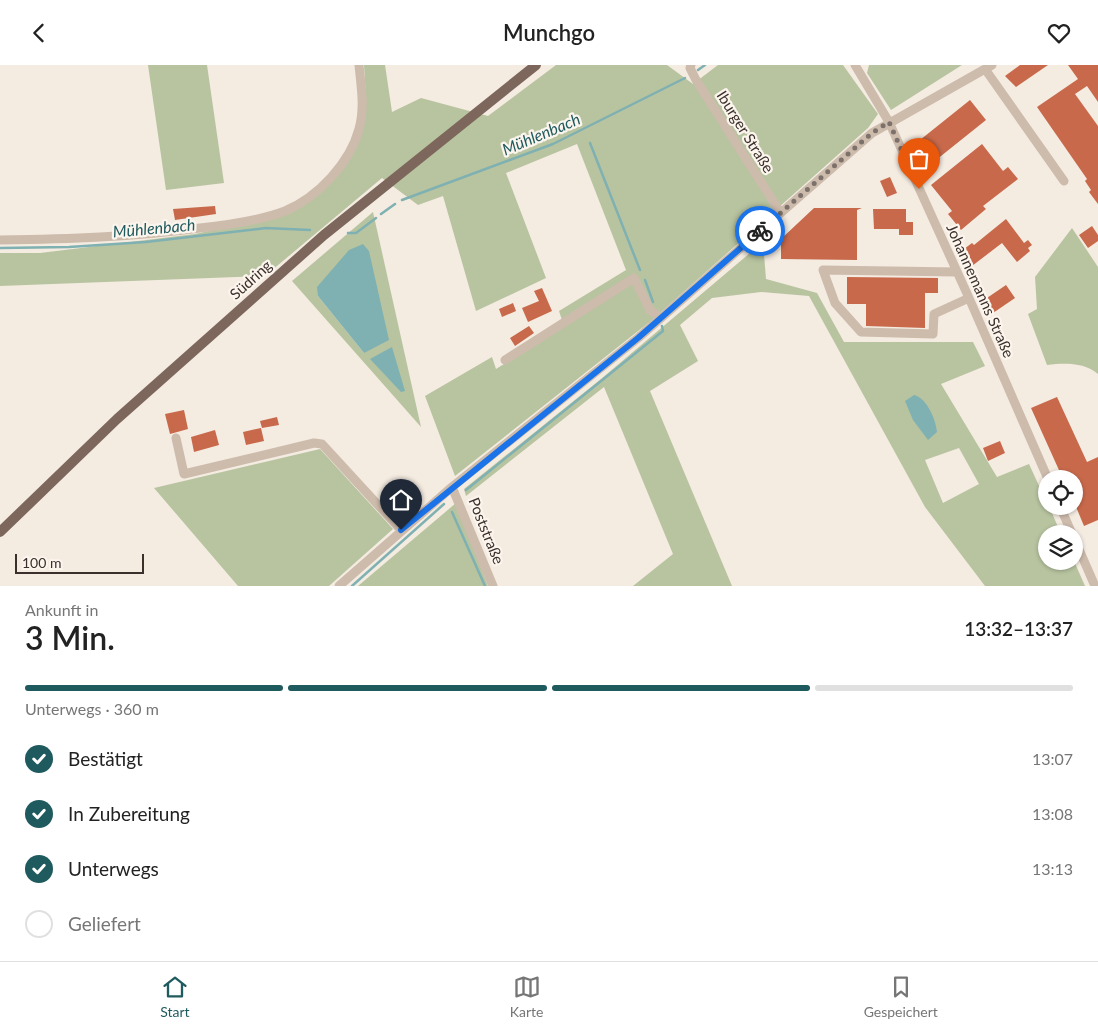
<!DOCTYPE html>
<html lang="de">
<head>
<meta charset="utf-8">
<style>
  :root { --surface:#fff; --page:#f2f2f2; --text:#222; --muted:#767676; --line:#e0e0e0; --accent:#1f5a5e }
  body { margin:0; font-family:Lato,sans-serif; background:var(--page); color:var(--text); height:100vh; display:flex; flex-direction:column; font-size:19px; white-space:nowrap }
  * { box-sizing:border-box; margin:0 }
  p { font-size:16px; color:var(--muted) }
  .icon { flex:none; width:28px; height:28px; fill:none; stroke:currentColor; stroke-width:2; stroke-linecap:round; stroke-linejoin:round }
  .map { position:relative; height:521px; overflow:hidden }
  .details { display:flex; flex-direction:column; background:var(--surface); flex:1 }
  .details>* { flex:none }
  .fabs { position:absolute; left:1038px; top:405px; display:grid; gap:10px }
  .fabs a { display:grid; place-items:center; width:45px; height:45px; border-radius:50%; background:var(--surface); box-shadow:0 1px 4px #0004; font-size:25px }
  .scale { position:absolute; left:15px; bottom:12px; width:129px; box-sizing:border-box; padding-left:5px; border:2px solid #3b302b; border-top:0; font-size:14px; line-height:18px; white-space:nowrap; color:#3b302b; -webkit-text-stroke:4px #fbf5ee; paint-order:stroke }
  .pin { position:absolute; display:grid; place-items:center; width:42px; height:42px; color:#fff; margin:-51px -21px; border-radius:50% 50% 50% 0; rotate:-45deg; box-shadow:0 0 5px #0007 }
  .pin .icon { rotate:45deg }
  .courier { position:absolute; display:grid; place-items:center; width:50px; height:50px; margin:-25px; border:4px solid #1a73e8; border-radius:50%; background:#fff; color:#222; box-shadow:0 1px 6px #0007 }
  .summary em { font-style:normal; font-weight:600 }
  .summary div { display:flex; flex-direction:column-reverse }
  .summary { display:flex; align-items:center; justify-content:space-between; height:85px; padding:0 25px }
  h1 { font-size:32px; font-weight:600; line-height:38px }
  .bar { display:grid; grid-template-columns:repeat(4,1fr); gap:8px 5px; align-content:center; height:60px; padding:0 25px }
  .bar i { height:6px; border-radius:4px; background:var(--line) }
  .bar .on { background:var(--accent) }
  .bar p { grid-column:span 4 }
  ol { padding:0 25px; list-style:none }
  li { display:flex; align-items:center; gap:15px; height:55px }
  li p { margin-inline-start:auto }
  li .icon { padding:5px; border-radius:50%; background:var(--accent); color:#fff; stroke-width:4 }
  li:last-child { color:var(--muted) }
  li i { width:28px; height:28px; border:2px solid var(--line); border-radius:50% }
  header { display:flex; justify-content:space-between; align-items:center; height:65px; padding:0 25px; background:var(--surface); font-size:22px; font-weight:600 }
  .tab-bar { display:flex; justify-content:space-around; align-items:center; height:70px; border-top:1px solid var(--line); background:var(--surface); font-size:14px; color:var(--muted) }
  .tab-bar a { display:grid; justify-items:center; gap:2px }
  .tab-bar .on { color:var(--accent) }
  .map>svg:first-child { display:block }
</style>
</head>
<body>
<header><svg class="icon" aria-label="back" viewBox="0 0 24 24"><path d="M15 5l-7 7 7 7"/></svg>Munchgo<svg class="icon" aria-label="heart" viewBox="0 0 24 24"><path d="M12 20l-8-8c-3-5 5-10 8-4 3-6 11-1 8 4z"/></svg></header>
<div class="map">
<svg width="1098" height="521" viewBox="0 0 1098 521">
  <rect width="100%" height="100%" fill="#f4ebe1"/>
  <!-- green -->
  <path fill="#b8c4a0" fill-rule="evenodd" d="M 148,0 L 207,0 L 224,118 L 166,125 Z
    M 364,0 L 385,0 L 392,47 L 421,33 L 488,51 L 556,0 L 667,0 L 693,19 L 718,0 L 843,0 L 878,49 L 868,63 L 652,255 L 455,411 L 425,331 L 492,292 L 496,304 L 564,261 L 559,246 L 626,205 L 577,79 L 506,108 L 546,213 L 476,246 L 443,131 L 418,140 L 382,113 L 265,211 L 0,221 L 0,188 L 40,188 L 195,169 L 291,148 L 330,119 L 346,100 L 366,33 Z
    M 869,0 L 962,0 L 891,45 L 867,8 Z
    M 373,147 L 421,362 L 292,216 ZM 369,186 L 364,288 L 318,231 Z
    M 1072,163 L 1098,202 L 1098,309 C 1084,297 1064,298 1047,300 L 1028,249 L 1037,244 L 1035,212 Z
    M 763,177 L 766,214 L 817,228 L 844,277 L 973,277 L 985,301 L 941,319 L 997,412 L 1029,399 L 1046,436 L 1046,441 L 1049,441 L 1061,469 L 1046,469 L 1046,496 L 1074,496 L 1085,521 L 985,521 L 925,442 L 809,231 L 761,227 L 712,233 L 680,260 L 698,296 L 650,326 L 732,521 L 633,521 L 673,489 L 604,322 L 466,431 L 464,424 L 601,314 ZM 959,383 L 979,419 L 943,438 L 925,395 Z
    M 320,384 L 393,464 L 329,521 L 238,521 L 154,423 Z
    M 456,438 L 488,521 L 358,521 Z"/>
  <!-- water -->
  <path fill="#7fb0b2" d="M 363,179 L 369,186 L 389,275 L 364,288 L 318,231 L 317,222 L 349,185 Z
    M 392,282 L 405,326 L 401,327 L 370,294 Z
    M 914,330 C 927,333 936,355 937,367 L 928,375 L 913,355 L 905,336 Z"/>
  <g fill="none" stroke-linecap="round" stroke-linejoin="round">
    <!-- stream -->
    <path stroke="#7fb0b2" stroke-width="2.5" d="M 698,5 L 705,0
      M 590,78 L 640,205
      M 402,135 L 553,79 L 685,13
      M 381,149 L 395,139
      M 348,168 L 356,168 L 376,153
      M 0,183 L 69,182 L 146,177 L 266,163 L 310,165
      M 645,215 L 653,237
      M 466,425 L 663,266 L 662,261
      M 452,447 L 485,521
      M 352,521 L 444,439"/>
  </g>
  <!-- building -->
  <path fill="#c8694b" d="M 1020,0 L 1048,0 L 1016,22 L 1005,11 Z
    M 1068,0 L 1098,0 L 1098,37 L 1087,21 L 1075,29 L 1098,61 L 1098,139 L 1089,127 L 1091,125 L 1085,116 L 1087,114 L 1037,42 L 1078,14 Z
    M 970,35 L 986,55 L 936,95 L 920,75 Z
    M 982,79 L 1003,106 L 1008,102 L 1018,114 L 983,141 L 986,144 L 961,165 L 948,149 L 952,146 L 931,120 Z
    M 890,112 L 897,128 L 887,132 L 880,116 Z
    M 215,141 L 216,149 L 175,155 L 173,144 Z
    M 814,143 L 862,143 L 857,145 L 857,195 L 781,194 L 781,174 Z
    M 873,144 L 906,144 L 906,157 L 913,157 L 913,170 L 899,170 L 899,164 L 874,164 Z
    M 1006,154 L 1024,178 L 1028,175 L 1032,180 L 1028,183 L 1030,186 L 1017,197 L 1002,178 L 972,201 L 962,189 L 965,186 L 964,184 L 972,178 L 974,180 Z
    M 1092,161 L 1098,170 L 1098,176 L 1088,183 L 1079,170 Z
    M 847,212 L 938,213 L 938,228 L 925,228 L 925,263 L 866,261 L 866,239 L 847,239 Z
    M 1006,220 L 1015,233 L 993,248 L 984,235 Z
    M 542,223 L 552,246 L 528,257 L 522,243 L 539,236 L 534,226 Z
    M 513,238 L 516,246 L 502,252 L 499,244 Z
    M 529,261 L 534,268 L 515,281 L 510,273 Z
    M 1057,332 L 1087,397 L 1098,392 L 1098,455 L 1084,461 L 1074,437 L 1074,414 L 1063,414 L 1031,343 Z
    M 184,345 L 188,364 L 170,369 L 165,349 Z
    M 277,352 L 279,360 L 262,363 L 260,356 Z
    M 261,363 L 264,376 L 246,380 L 243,367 Z
    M 215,365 L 219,380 L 194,387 L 191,372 Z
    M 1000,376 L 1005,388 L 988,396 L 983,383 Z"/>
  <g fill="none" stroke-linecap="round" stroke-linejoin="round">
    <!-- minor -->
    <path stroke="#cdbbac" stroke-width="9" d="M 691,0 L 690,3 L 696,15 L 780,147
      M 855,0 L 889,57 L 969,233 L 1048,414
      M 985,4 L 1064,116
      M 0,175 C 67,174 134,172 200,163 C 228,160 259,156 285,146 C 318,132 350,98 359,64 C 365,43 361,21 359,0
      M 957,207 L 823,205 L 835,238 L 861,267 L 933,269 L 934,249 L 969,233
      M 505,295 L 634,213 L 650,245 L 661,253
      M 176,373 L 184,409 L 314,378 L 322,379 L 401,465
      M 452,422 L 493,521
      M 1060,441 L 1072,469
      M 1074,473 L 1095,521
      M 339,521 L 452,422 L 638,273 L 872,68 L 992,0"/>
    <!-- major -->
    <path stroke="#7d675c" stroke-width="10" d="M 0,467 L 117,354 L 324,170 L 536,0"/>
  </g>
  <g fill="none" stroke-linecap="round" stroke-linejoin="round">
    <!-- done -->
    <path stroke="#7c716b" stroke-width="5" stroke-dasharray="0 9" d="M 760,166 L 872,68 L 889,57 L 919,124"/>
    <!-- route -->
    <path stroke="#1a73e8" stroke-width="6" d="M 401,465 L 638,273 L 760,166"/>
  </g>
  <g text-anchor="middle" stroke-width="4.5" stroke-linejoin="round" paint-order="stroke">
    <!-- street labels -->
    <g font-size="15" fill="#3b302b" stroke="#fbf5ee">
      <text transform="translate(745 67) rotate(58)" y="5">Iburger Straße</text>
      <text transform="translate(251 215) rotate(-42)" y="5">Südring</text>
      <text transform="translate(980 226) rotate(66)" y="5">Johannemanns Straße</text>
      <text transform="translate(486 466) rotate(68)" y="5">Poststraße</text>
    </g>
    <!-- water labels -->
    <g font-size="16" font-style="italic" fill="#1f5a5e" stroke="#fbf5ee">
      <text transform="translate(541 69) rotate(-23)" y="6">Mühlenbach</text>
      <text transform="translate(154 163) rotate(-5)" y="6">Mühlenbach</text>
    </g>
  </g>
</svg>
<div class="fabs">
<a><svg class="icon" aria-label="locate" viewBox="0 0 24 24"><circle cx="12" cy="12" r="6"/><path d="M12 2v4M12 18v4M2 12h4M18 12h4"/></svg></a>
<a><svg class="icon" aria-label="layers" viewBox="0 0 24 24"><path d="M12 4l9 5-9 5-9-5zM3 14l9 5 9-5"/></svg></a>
</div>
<div class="scale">100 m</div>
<div class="pin" style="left:919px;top:124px;background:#ea580c"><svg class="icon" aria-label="bag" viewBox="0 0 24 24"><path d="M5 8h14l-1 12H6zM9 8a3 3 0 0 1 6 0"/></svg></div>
<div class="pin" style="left:401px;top:465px;background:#1f2937"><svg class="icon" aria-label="home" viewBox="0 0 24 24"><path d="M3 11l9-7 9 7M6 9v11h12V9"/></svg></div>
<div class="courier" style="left:760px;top:166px"><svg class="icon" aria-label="bike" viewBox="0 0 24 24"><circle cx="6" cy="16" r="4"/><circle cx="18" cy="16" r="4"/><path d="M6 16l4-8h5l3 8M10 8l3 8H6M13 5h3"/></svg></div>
</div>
<section class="details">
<div class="summary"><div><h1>3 Min.</h1><p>Ankunft in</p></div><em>13:32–13:37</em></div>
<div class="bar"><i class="on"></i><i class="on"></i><i class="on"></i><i></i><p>Unterwegs · 360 m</p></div>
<ol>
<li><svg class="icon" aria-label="check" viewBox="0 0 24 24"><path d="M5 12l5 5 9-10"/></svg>Bestätigt<p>13:07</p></li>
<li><svg class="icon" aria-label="check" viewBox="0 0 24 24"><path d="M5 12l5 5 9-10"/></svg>In Zubereitung<p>13:08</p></li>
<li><svg class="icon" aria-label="check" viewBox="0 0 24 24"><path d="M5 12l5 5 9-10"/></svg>Unterwegs<p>13:13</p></li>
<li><i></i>Geliefert</li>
</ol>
</section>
<nav class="tab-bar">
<a class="on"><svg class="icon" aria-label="home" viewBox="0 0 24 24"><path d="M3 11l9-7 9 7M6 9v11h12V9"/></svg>Start</a>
<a><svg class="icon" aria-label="map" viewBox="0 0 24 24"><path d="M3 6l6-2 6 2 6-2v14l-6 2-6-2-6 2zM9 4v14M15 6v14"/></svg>Karte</a>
<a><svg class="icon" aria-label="saved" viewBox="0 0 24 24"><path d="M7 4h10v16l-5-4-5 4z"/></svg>Gespeichert</a>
</nav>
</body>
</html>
